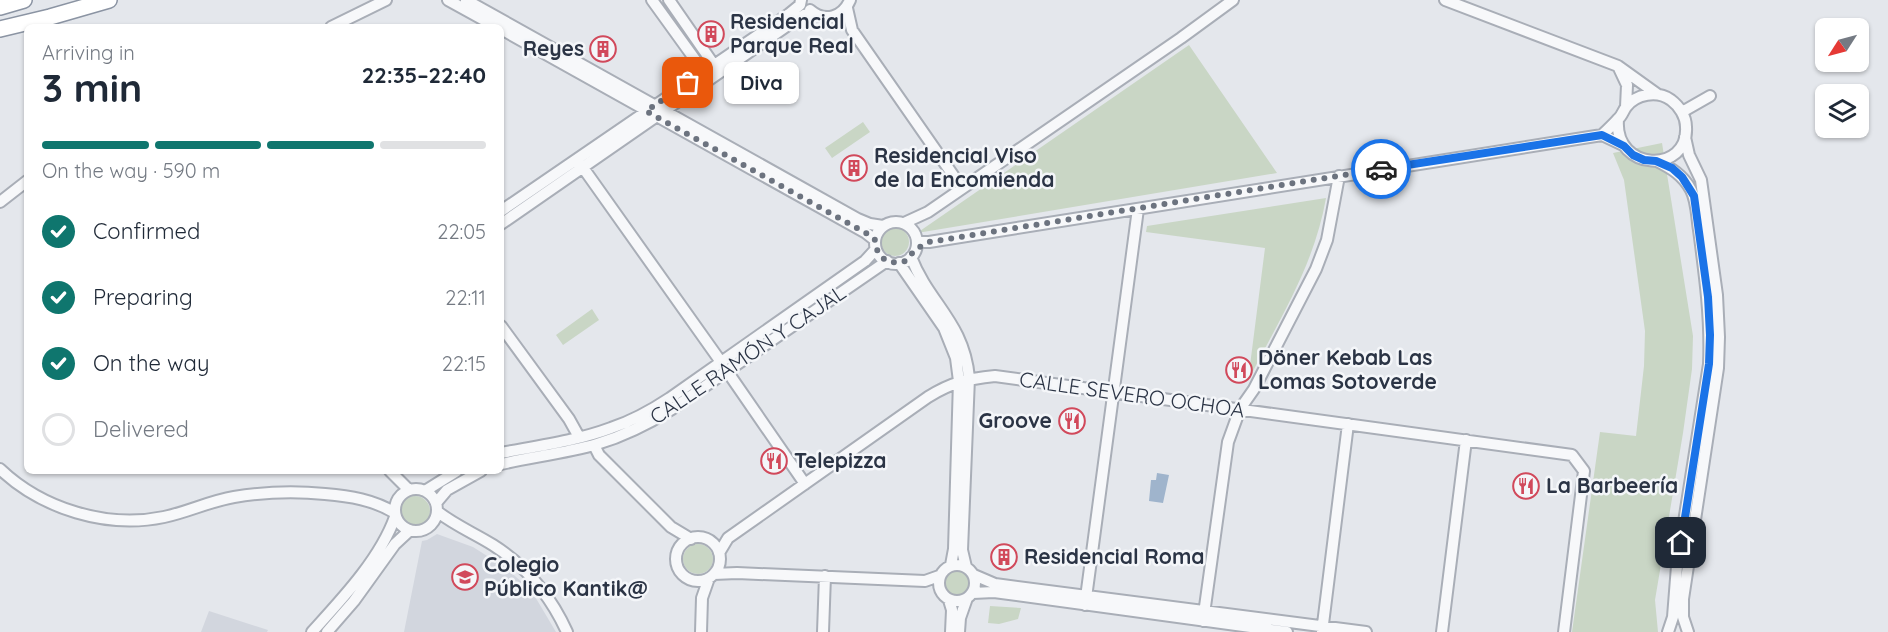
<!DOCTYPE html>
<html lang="en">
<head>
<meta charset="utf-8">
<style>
  :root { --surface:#fff; --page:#f6f6f7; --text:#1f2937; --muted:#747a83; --line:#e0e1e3; --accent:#0f766e }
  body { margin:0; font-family:Quicksand,sans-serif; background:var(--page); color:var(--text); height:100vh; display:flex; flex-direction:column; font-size:22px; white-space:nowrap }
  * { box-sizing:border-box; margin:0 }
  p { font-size:20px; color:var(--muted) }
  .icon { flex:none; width:33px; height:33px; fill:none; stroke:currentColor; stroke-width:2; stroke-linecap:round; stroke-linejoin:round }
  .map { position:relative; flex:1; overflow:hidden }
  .panel { position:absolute; left:24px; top:24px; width:480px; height:450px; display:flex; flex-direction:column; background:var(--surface); border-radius:9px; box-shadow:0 2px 4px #0004 }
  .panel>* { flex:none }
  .needle { width:39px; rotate:234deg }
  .fabs { position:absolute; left:1815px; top:18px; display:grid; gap:12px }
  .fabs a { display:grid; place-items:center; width:54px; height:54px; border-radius:9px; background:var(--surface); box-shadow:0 2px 4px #0004; font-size:30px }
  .pin { position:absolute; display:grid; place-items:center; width:51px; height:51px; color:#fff; margin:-26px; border-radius:12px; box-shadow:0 3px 9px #0006 }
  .courier { position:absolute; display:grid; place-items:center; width:60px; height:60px; margin:-30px; border:4px solid #1a73e8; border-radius:50%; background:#fff; color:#222; box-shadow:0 2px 8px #0007 }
  .bubble { position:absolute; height:42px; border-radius:9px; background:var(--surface); box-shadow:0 2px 4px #0004; font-size:20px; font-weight:700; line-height:42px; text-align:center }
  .head em { font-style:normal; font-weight:700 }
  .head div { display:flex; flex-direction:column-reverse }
  .head { display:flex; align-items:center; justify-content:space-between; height:102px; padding:0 18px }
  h1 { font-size:39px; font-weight:700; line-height:45px }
  .bar { display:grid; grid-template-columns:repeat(4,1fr); gap:9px 6px; align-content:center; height:72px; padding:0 18px }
  .bar i { height:8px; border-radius:4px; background:var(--line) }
  .bar .on { background:var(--accent) }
  .bar p { grid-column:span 4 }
  ol { padding:0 18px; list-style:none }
  li { display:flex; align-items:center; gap:18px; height:66px }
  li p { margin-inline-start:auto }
  li .icon { padding:6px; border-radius:50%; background:var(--accent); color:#fff; stroke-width:4 }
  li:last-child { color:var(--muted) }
  li i { width:33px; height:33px; border:3px solid var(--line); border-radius:50% }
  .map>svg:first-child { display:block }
</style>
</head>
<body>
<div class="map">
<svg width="1888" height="632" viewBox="0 0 1888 632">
  <rect width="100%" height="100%" fill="#e4e7ec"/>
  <!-- built -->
  <path fill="#d2d6de" d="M 437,534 L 473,547 L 506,568 L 525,585 L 537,600 L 556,632 L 404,632 L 422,541 L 427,540 Z
    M 209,611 L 268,630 L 267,632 L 201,632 Z"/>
  <!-- green -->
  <path fill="#c9d6c5" d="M 1189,45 L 1277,173 L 917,233 Z
    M 863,122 L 870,132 L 832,158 L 825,148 Z
    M 1662,143 L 1693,336 L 1692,369 L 1683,433 L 1655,600 L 1658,632 L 1572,632 L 1600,432 L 1636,436 L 1644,366 L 1645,331 L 1624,180 L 1613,153 Z
    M 1326,198 C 1314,267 1279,319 1248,381 L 1265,248 L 1146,232 L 1147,226 Z
    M881 242a14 14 0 1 1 28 0a14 14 0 1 1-28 0Z
    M 592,309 L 599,320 L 563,345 L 556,335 Z
    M400 511a15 15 0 1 1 30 0a15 15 0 1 1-30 0Z
    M683 559a15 15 0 1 1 30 0a15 15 0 1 1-30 0Z
    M945 583a12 12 0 1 1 24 0a12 12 0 1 1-24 0Z
    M 990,606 L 1021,608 L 1018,619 L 999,624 L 988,623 Z"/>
  <!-- water -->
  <path fill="#9fb4cc" d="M 1157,473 L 1169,475 L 1163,503 L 1149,501 L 1151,480 L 1156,480 Z"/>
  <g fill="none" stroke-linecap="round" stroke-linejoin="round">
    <!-- minor casing -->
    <g stroke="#a9aeb7" stroke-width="14">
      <path id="minor" d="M 448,0 L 497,27
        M 466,0 L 858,219 L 870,224 L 883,226
        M 652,0 L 704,72
        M 669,0 L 714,65
        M 1445,0 L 1618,66 L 1657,94
        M 847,8 L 852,30 L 962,188
        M 810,10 C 825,23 843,17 850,0
        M 331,27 L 386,0
        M 501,29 L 866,233 L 875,240
        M 1619,68 L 1627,85 L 1626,107
        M 1682,112 L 1710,96
        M 1602,135 C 1607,130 1613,125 1618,119 C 1622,116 1623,111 1626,107 C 1636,94 1657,90 1671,100 C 1679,106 1686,116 1686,127 C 1689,174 1614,172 1618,120
        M 1685,137 L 1689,155 L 1701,180 L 1717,295 L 1719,337 L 1718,368 L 1683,599 L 1683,617 L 1688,632
        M 1657,161 C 1671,168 1683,175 1691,190 C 1697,201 1697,218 1699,230 C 1705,275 1711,319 1709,364 L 1677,566 L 1673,617 L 1668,632
        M 579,162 L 721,362
        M 0,202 L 27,181
        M 501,211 L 789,14 L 800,5 L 801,0
        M875 243a21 21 0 1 1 42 0a21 21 0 1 1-42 0Z
        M 904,223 L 928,212 L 1181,38 L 1233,0
        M 501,224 L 794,21 L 804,15 L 814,13
        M 917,242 L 929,242 L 1602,135 L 1623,145
        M 911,257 C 929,304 964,322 969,378 L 962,550 L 966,567
        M 899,263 L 944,328 L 956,358 L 959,381 L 954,549 L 951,565
        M 501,326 L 569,419 L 579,437
        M 727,371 L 805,484
        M 594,445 L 599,455 L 671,527 L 691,539
        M 501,453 C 538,446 576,441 611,428 C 632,421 652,410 670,398 L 865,261 L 876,249
        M 501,464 C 532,457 566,453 597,444 C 624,436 648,424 672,409 L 887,261
        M 0,469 C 42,509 107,529 164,517 C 188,512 210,501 234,497 C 264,492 295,491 325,494 C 350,496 374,500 395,513
        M 390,471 L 409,490
        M395 510a21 21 0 1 1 42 0a21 21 0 1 1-42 0Z
        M 425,491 L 457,471
        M 436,503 L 447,490 L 481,471
        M 438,512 C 456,526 474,533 493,545 C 526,566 551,597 567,632
        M676 559a22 22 0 1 1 44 0a22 22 0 1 1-44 0Z
        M 719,553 L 728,538 L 928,397 C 952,382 967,379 995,376 L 1572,455 L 1584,471 L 1564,632
        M939 583a18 18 0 1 1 36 0a18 18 0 1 1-36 0Z
        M 714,574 L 737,573 L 925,581 L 939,576
        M 974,575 L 995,584 L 1366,632
        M 973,593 L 994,592 L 1287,632
        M 949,600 L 952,610 L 951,632
        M 1085,605 L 1138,209
        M 1203,621 L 1228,442 L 1240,409 L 1254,389 L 1316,269 L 1327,240 L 1339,176
        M 312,632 C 342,599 380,559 395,517
        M 327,632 L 354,601 L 395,544 L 409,531
        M 701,632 L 702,598 L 709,578
        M 823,632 L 825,576
        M 959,632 L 960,618 L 967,598
        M 1322,632 L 1348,424
        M 1442,632 L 1466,440"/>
    </g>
    <!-- highway casing -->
    <g stroke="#8b94a3" stroke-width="18">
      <path id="highway" d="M 0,7 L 24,0
        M 0,29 L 50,17 L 109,0"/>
    </g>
    <!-- minor -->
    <use href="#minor" stroke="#f7f8fa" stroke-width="10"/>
    <!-- highway -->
    <use href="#highway" stroke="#fff" stroke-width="15"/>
  </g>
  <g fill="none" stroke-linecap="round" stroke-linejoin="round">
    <!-- done -->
    <path stroke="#6c737f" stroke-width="6" stroke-dasharray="0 10.8" d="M 688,83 L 646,111 L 866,233 L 875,240 C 876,258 889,266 905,261 L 916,249 L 929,242 L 1381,169"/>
    <!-- route -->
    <path stroke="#1a73e8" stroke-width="8" d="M 1381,169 L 1602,135 L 1624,146 L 1633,155 L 1644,160 L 1656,161 L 1672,168 L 1682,177 L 1694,196 L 1708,297 L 1710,335 L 1709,364 L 1681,543"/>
  </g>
  <!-- icons -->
  <defs>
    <g id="building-ring" transform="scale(1.35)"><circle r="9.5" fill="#f4f6f9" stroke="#d1495b" stroke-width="1.5"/><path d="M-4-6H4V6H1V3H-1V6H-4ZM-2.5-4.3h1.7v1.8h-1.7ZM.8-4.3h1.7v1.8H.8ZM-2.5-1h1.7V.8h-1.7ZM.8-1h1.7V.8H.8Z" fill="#d1495b"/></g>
    <g id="restaurant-ring" transform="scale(1.35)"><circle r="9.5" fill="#f4f6f9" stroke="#d1495b" stroke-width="1.5"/><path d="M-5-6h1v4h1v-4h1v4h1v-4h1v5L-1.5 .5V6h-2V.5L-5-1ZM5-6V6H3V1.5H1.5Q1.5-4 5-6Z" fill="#d1495b"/></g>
    <g id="school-ring" transform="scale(1.35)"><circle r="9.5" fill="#f4f6f9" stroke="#d1495b" stroke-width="1.5"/><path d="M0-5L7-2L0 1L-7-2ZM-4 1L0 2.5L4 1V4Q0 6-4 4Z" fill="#d1495b"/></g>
  </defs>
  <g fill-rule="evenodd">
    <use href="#building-ring" x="711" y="34"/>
    <use href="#building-ring" x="603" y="49"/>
    <use href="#building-ring" x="854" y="168"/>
    <use href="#restaurant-ring" x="1239" y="370"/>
    <use href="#restaurant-ring" x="1072" y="421"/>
    <use href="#restaurant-ring" x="774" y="461"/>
    <use href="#restaurant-ring" x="1526" y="486"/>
    <use href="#building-ring" x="1004" y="557"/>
    <use href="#school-ring" x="465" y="577"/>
  </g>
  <g text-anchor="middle" stroke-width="5" stroke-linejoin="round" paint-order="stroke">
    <!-- poi labels -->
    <g font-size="21" font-weight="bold" fill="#2b3445" stroke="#f4f6f9" text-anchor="start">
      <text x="730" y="29">Residencial<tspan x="730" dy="24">Parque Real</tspan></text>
      <text x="584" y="56" text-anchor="end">Reyes</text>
      <text x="874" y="163">Residencial Viso<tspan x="874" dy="24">de la Encomienda</tspan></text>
      <text x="1258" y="365">Döner Kebab Las<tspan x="1258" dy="24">Lomas Sotoverde</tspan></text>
      <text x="1052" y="428" text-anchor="end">Groove</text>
      <text x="794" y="468">Telepizza</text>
      <text x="1546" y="493">La Barbeería</text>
      <text x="1024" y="564">Residencial Roma</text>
      <text x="484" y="572">Colegio<tspan x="484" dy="24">Público Kantik@</tspan></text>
    </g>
    <!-- street labels -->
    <g font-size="21" fill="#2b3445" stroke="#f4f6f9">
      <text transform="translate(748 355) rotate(-34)" y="7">CALLE RAMÓN Y CAJAL</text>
      <text transform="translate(1132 395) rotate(8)" y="7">CALLE SEVERO OCHOA</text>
    </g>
  </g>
</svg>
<div class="fabs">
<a><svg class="needle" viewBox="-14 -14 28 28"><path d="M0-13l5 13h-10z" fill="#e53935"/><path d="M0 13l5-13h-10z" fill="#747a83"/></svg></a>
<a><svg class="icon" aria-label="layers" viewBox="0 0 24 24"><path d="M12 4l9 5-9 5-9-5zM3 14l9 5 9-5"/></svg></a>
</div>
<div class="pin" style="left:688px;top:83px;background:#ea580c"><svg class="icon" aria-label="bag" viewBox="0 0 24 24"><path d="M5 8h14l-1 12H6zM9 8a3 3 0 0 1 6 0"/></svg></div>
<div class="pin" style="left:1681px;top:543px;background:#1f2937"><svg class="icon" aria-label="home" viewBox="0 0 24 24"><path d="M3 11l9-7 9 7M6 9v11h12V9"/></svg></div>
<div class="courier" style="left:1381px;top:169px"><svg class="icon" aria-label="car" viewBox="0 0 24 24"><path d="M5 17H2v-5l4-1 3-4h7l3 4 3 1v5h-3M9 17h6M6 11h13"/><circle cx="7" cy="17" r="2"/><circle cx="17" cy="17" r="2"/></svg></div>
<div class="bubble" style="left:724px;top:62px;width:75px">Diva</div>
<section class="panel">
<div class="head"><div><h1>3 min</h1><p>Arriving in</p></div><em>22:35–22:40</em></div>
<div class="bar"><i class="on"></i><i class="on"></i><i class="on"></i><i></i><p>On the way · 590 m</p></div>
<ol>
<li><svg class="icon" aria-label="check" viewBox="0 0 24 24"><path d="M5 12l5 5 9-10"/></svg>Confirmed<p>22:05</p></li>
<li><svg class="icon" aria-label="check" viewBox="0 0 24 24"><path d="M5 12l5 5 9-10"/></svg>Preparing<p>22:11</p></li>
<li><svg class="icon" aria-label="check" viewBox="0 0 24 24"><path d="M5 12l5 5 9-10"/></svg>On the way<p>22:15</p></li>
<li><i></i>Delivered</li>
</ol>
</section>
</div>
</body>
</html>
